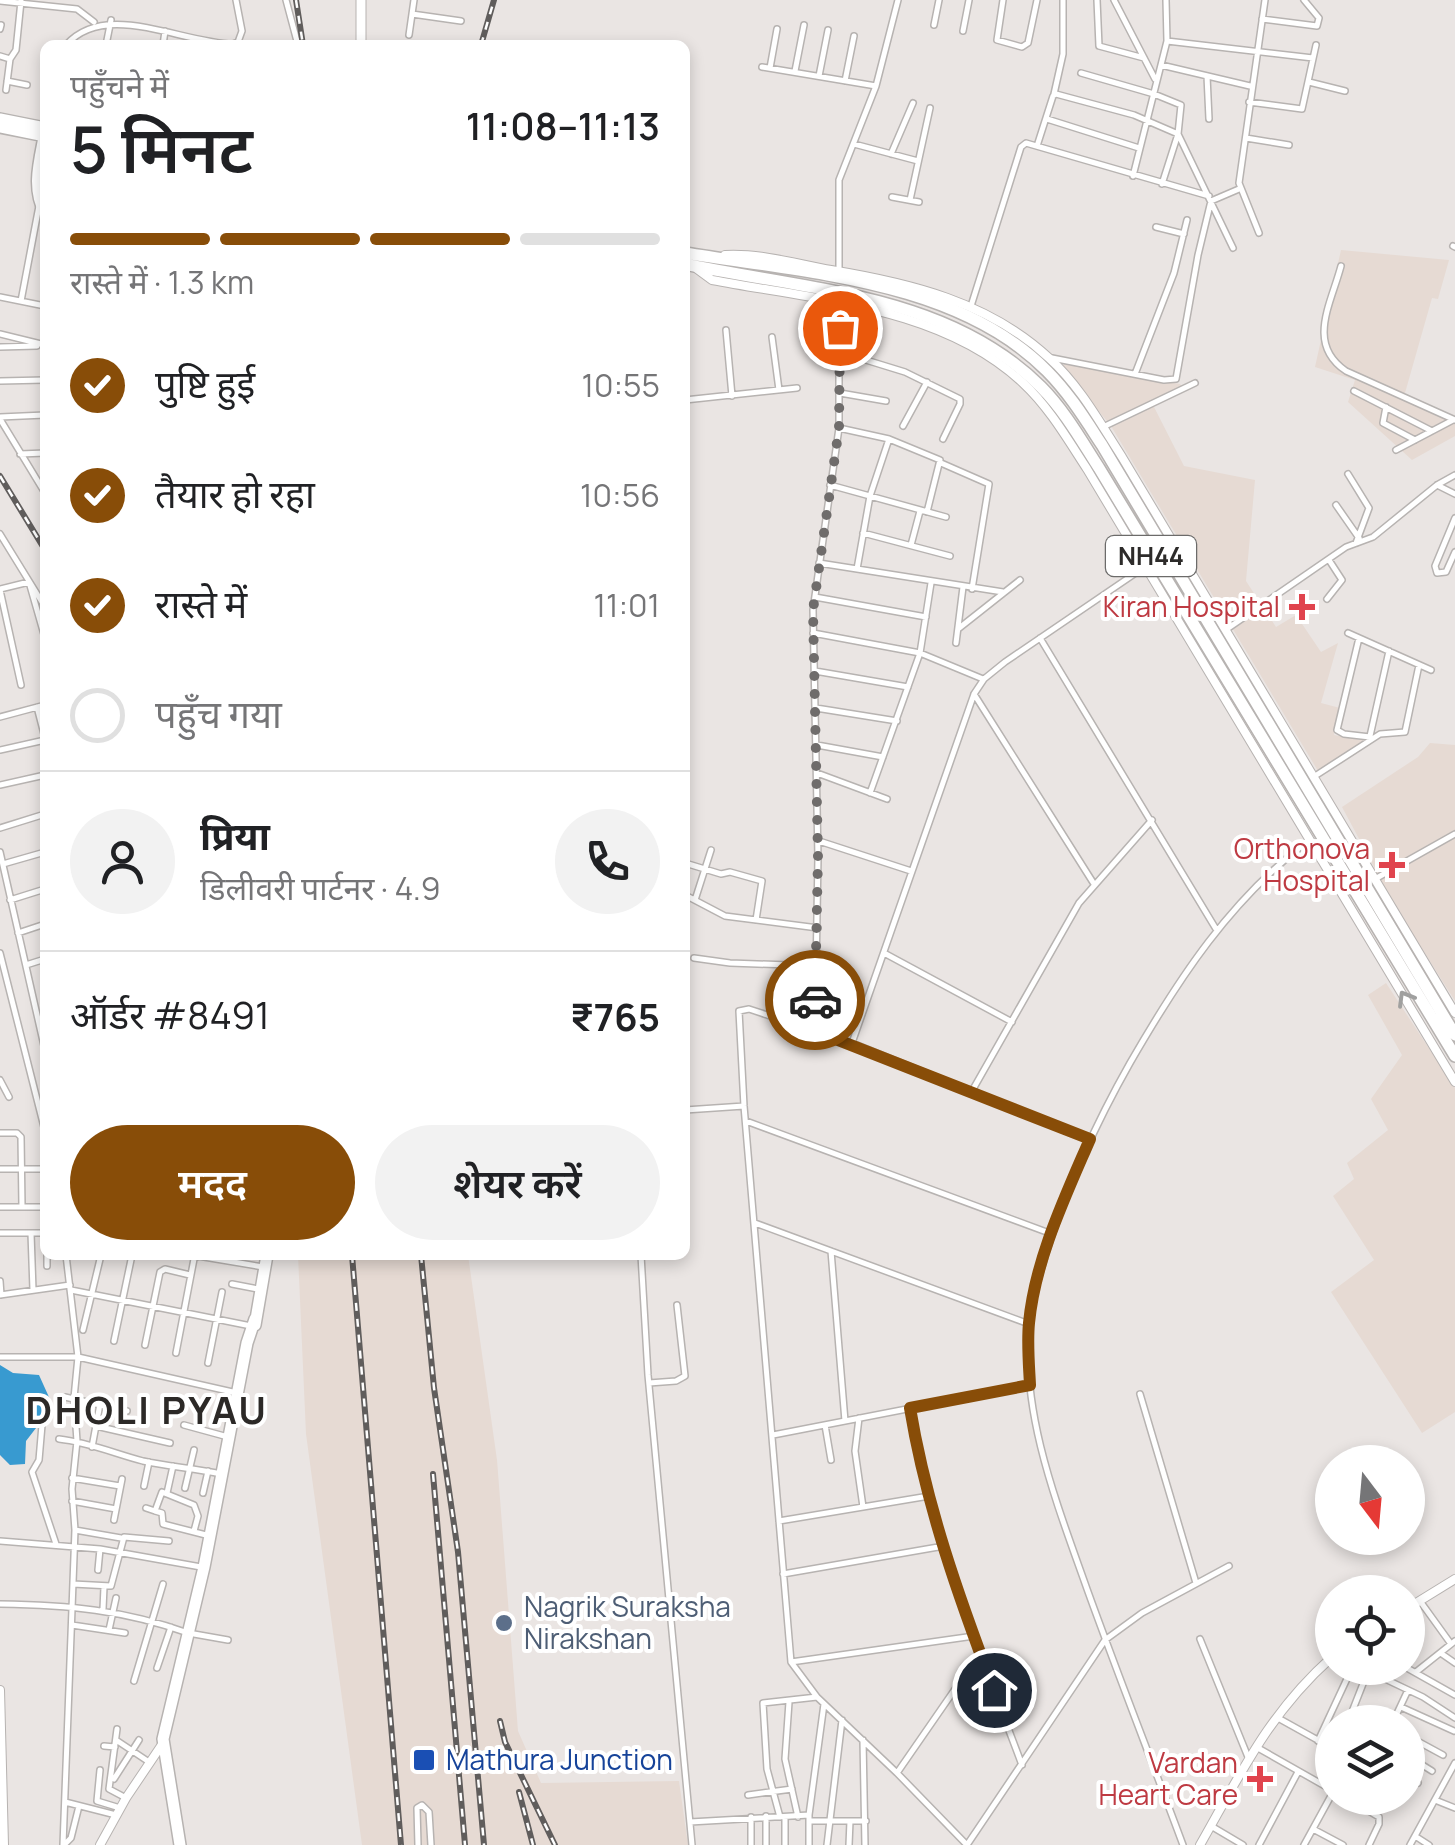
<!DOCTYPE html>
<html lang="hi">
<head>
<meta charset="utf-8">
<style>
  :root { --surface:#fff; --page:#f2f2f2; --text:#202124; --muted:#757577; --line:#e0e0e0; --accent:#884d08 }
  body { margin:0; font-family:Manrope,"Noto Sans Devanagari",sans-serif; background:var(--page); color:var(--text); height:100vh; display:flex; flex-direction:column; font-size:38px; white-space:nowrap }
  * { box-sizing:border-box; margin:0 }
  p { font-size:32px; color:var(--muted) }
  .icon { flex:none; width:55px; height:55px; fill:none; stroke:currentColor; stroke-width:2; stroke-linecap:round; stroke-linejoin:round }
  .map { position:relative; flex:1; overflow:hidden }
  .details { position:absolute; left:40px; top:40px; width:650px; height:1220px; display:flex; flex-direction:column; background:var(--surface); border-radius:15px; box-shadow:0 5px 15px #0003 }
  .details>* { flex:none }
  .needle { width:65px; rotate:164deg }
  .tools { position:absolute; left:1315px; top:1445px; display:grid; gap:20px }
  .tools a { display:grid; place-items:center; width:110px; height:110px; border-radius:50%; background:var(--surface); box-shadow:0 5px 15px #0003; font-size:50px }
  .pin { position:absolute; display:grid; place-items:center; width:85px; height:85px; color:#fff; margin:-42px; border:5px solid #fff; border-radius:50%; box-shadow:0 2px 10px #0007 }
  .courier { position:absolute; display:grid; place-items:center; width:100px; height:100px; margin:-50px; border:8px solid #884d08; border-radius:50%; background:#fff; color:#222; box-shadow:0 2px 12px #0007 }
  .head em { font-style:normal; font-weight:600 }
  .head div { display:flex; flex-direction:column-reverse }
  .head { display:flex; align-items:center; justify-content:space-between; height:170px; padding:0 30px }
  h1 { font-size:65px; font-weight:600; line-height:75px }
  .bar { display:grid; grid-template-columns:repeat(4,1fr); gap:15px 10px; align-content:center; height:120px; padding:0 30px }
  .bar i { height:12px; border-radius:8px; background:var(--line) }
  .bar .selected { background:var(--accent) }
  .bar p { grid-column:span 4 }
  .line { display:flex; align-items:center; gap:25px; padding:0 30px; border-top:2px solid var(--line) }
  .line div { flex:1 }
  .round { display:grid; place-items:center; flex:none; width:105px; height:105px; border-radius:52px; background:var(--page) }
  ol { padding:0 30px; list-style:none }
  li { display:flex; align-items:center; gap:30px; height:110px }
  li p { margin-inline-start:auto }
  li .icon { padding:10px; border-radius:50%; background:var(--accent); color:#fff; stroke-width:4 }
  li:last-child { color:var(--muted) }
  li i { width:55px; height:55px; border:5px solid var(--line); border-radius:50% }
  .button { display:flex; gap:20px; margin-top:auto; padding:20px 30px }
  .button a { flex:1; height:115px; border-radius:60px; background:var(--accent); color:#fff; font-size:40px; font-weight:600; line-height:115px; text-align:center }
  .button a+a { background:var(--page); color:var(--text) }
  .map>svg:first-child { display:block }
</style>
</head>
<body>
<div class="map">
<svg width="1455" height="1845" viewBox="0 0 1455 1845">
  <rect width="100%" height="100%" fill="#eae5e3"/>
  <!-- built -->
  <path fill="#e6dad3" d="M 1341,250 L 1449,260 L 1438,299 L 1432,298 L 1403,400 L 1455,423 L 1455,436 L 1412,460 L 1348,402 L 1355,380 L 1315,367 Z
    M 1064,362 L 1180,384 L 1184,390 L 1153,405 L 1184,466 L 1255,480 L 1246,581 L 1276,627 L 1296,615 L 1321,652 L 1338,643 L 1321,703 L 1340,708 L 1334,735 L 1366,741 L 1321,776 L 1111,426 L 1063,368 Z
    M 1430,743 L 1455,745 L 1455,1001 L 1395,906 L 1342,807 L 1418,757 Z
    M 1386,983 L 1455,1088 L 1455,1412 L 1422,1433 L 1331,1292 L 1374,1260 L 1333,1196 L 1354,1179 L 1347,1163 L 1388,1130 L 1371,1099 L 1402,1055 L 1368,995 Z
    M 298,1255 L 468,1255 L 497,1460 L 518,1731 L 541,1783 L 679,1781 L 688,1845 L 362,1845 L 306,1434 Z"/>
  <!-- water -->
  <path fill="#389ad0" d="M 0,1365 L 13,1373 L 39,1375 L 53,1406 L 26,1441 L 25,1464 L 10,1465 L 0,1455 Z"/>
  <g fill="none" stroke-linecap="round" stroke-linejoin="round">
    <!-- street casing -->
    <g stroke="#b7b3b1" stroke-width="8">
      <path id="street" d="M 286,0 L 298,45
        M 1003,0 L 997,40 L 1022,47 L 1028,43 L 1037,0
        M 1097,0 L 1099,46 L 1144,58
        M 1114,0 L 1155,79
        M 1166,0 L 1167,41 L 1313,58
        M 0,1 L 77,9 L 94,22
        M 412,14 L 461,21
        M 1262,19 L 1317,26 L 1319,18 L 1304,0
        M 934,25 L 939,0
        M 0,29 L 1,25
        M 963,31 L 969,0
        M 409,35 L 414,0
        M 66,45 C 106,0 180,43 233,44 L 238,42 L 242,31 L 236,0
        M 106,45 L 111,20
        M 163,45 L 165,31
        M 0,56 L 10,59 L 6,90
        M 10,59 L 16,50 L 21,1
        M 1161,65 L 1250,86
        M 762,67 L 876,86
        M 770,68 L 777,29
        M 795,71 L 804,25
        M 1081,73 L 1154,94 L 1181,105 L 1178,134 L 1162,184
        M 819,76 L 828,30
        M 1207,76 L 1209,119
        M 7,81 L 27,85
        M 845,81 L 854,36
        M 1309,82 L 1345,91
        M 1054,94 L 1063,54 L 1063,0
        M 1249,102 L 1302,109 L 1316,45
        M 1047,119 L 1139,148
        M 1246,138 L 1289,145
        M 854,144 L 918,161
        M 1037,146 L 1053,96 L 1056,94 L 1134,115 L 1178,134 L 1233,248
        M 891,154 L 913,103
        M 1133,176 L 1167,41
        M 892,197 L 919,202
        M 910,200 L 930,108
        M 1156,227 L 1184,234
        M 1259,233 L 1239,183 L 1265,0
        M 1453,246 L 1455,247
        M 1341,266 C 1331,304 1306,344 1346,371 L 1455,420
        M 839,271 L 839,180 L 876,86 L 898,0
        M 0,297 L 45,306
        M 21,301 L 39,206
        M 971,306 L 1021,147 L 1026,143 L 1209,196
        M 726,330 L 732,396
        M 0,334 L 45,345
        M 772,337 L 779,390
        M 0,347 L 37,346
        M 840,352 L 905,372 L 960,399 L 960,404 L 943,439
        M 1052,358 L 1164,380 L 1176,379 L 1198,255 L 1211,201 L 1239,189
        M 1135,374 L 1174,273 L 1187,220
        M 0,381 L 45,380
        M 1354,391 L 1432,431
        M 840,393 L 886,401
        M 685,400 L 797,388
        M 1386,407 L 1383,423 L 1415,440
        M 0,417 L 45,415
        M 0,419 L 45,493
        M 903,426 L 927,382
        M 1103,427 L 1195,383
        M 839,428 L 889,439 L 940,460 L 927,512
        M 1396,450 L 1453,420
        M 20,454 L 45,453
        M 941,463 L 989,484 L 972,589
        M 1348,474 L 1369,508 L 1356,543
        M 830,485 L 946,517
        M 1437,485 L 1455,494
        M 1336,505 L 1359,538
        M 1455,518 L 1435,566 L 1437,573 L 1446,572 L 1455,552
        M 863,533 L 950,556
        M 0,534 L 45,607
        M 911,545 L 920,511
        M 819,563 L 1003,592
        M 857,569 L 870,496 L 889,439
        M 0,589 L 29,582 L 45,638
        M 0,590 L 21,685
        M 815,597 L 926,617
        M 1327,599 L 1342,580 L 1329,560
        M 958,629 L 1020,580
        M 1227,629 L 1346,547 L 1373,537 L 1437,485 L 1455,475
        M 813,633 L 920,653 L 983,679
        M 1348,633 L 1431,670
        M 1040,638 L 1216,929
        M 1359,638 L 1337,730 L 1344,734 L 1370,737
        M 956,643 L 963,587
        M 815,671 L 908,687
        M 974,694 L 1094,884
        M 37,707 L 45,738
        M 816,708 L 897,721
        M 0,717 L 45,705
        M 1370,736 L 1389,651
        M 817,745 L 883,757
        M 0,750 L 45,740
        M 817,773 L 887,799
        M 1315,776 L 1380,734 L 1405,732 L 1419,665
        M 0,785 L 45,775
        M 870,793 L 920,653 L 931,583
        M 0,828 L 45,814
        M 819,841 L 911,871
        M 0,852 L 45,1050
        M 685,863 L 721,874 L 730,872 L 762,881 L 756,920
        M 3,864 L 45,852
        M 1375,879 L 1455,834
        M 685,895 L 725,916 L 818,928
        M 10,900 L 45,889
        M 695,900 L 711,850
        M 18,933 L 45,924
        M 0,953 L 45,1131
        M 884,953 L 1012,1022
        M 694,958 L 730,963 L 816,966
        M 26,965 L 45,959
        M 815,1031 L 818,857 L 813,610 L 839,428 L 839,304
        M 852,1043 L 974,694 L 984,679 L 1005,662 L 1146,566
        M 0,1080 L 9,1097
        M 972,1091 L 1079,903 L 1152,820
        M 685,1110 L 744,1106
        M 746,1121 L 1052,1234
        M 0,1133 L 17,1133 L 21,1137 L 22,1207
        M 0,1169 L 45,1169
        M 0,1207 L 45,1207
        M 44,1207 L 45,1221
        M 755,1223 L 1029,1324
        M 0,1233 L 45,1233
        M 31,1233 L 33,1290
        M 831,1251 L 845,1421
        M 47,1255 L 47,1266
        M 641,1255 L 648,1375 L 692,1845
        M 0,1281 L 1,1295
        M 232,1284 L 258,1289
        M 71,1290 L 251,1326
        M 0,1295 L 70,1285
        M 83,1330 L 101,1255
        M 114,1341 L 132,1255
        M 145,1345 L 160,1272 L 165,1269 L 190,1275
        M 176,1353 L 194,1259 L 198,1256 L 263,1267
        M 0,1357 L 78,1357 L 237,1393
        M 208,1363 L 222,1292
        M 649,1383 L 676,1381 L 685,1376 L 677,1305
        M 1140,1394 L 1196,1583
        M 65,1397 L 127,1411
        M 911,1408 C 930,1531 978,1648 1022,1765
        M 859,1418 L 855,1451 L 863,1507
        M 42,1425 L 39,1460 L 32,1472 L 56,1544
        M 184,1425 L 228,1437
        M 825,1425 L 831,1460
        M 96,1426 L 170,1443
        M 773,1435 L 1030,1385
        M 59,1439 C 88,1442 116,1454 143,1461 C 170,1467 195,1468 221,1474
        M 92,1447 L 100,1404
        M 72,1478 L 120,1486
        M 144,1486 L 149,1462
        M 185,1488 L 194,1450
        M 167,1493 L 173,1466
        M 203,1493 L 208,1471
        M 72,1501 L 116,1509
        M 146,1508 L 155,1511 L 162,1492 L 194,1505 L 198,1516 L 194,1531
        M 155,1511 L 162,1513 L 163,1524 L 206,1535
        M 114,1520 L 122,1479
        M 779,1521 L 929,1496
        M 75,1530 L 121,1538
        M 0,1541 L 100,1549 L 201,1567
        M 98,1570 L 100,1549
        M 783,1574 L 944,1546
        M 73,1584 L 111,1586 L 124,1537 L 169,1541
        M 1420,1601 L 1451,1644
        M 0,1604 C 68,1605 124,1610 188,1633
        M 103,1609 L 104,1587
        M 72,1625 L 125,1633
        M 109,1630 L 116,1598
        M 194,1634 L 228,1640
        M 1200,1639 L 1248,1757
        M 1442,1654 L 1455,1663
        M 791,1662 L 974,1636
        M 157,1668 L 171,1627
        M 1362,1668 L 1423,1697 L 1455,1718
        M 1407,1668 L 1455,1695
        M 1416,1672 L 1455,1641
        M 134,1681 L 163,1584
        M 789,1702 L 785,1759 L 798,1817
        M 1401,1707 L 1454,1731
        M 1278,1718 L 1332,1748
        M 1348,1722 L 1368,1671
        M 1393,1722 L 1408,1690
        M 117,1729 L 109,1789 L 126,1798
        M 1408,1736 L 1443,1755
        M 116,1740 L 149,1762
        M 863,1740 L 865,1845
        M 1318,1741 L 1352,1668
        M 104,1746 L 115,1747
        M 1258,1748 L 1332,1790
        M 1408,1756 L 1432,1771
        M 100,1770 L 97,1801 L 120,1808
        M 1155,1770 L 1187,1758
        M 897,1773 L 980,1653
        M 114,1779 L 139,1740
        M 1408,1779 L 1418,1783
        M 748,1795 L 792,1789
        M 1347,1798 L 1379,1817 L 1379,1824 L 1369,1845
        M 1435,1800 L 1455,1808
        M 65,1802 L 116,1815
        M 766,1816 L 766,1845
        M 751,1817 L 751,1845
        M 780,1817 L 767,1769 L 763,1703 L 817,1697
        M 809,1821 L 866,1821
        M 690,1822 L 809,1815
        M 1211,1826 L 1243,1845
        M 1313,1829 L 1343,1845
        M 1415,1836 L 1429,1845
        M 65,1844 L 71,1838 L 79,1806
        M 63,1845 L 75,1530 L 72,1489 L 77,1441 L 74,1398 L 78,1357 L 66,1255
        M 418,1845 L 417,1808 L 422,1805 L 429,1812 L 431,1845
        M 785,1845 L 785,1818
        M 809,1845 L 809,1815 L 824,1704
        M 827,1845 L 842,1720
        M 849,1845 L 850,1821
        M 967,1845 L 897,1773 L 817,1697 L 791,1662 L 744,1106 L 739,1011 L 749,1009 L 852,1043 L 1089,1139
        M 967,1845 L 1105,1640 L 1142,1613 L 1229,1566
        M 1183,1845 C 1151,1759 1118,1675 1087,1589 C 1057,1504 1021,1415 1029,1324 C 1031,1299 1040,1274 1047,1250 C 1068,1185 1096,1123 1130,1063 C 1179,978 1230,900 1309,840
        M 1259,1845 L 1298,1772
        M 1304,1845 L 1332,1794
        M 1410,1845 L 1455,1763"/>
    </g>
    <!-- secondary casing -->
    <g stroke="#b7b3b1" stroke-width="10">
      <path id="secondary" d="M 725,255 C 760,253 797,264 831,270 C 910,283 989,302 1049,358 C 1080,386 1100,423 1122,457 L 1455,1013
        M 697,269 L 712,280 C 817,300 942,307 1023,383 C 1049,407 1068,440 1087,469 L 1455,1082
        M 1408,1608 L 1455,1579
        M 0,1690 L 4,1845
        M 100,1845 L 126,1798 L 163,1743
        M 1200,1845 C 1241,1773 1269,1713 1332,1657"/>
    </g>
    <!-- primary casing -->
    <g stroke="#b7b3b1" stroke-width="11">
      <path id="primary" d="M 361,0 L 361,45"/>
    </g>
    <!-- highway casing -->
    <g stroke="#b7b3b1" stroke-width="14">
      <path id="highway" d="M 0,119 L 45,128
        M 0,127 L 45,136
        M 45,132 C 40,160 31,187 45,213
        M 685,253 C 805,273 957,280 1047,371 C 1069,393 1085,419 1102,445 L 1455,1035
        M 685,264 C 807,290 948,294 1041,387 C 1064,410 1081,440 1099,468 L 1455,1056
        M 255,1325 L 267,1255
        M 180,1845 L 163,1739 L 204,1567 L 247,1343 L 255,1319"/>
    </g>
    <!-- street -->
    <use href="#street" stroke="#fff" stroke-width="5"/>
    <!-- secondary -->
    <use href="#secondary" stroke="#fff" stroke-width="8"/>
    <!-- primary -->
    <use href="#primary" stroke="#fff" stroke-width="9"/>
    <!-- highway -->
    <use href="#highway" stroke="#fff" stroke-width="11"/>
    <!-- rail casing -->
    <g stroke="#605d5c" stroke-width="6">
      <path id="rail" d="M 296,0 L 303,45
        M 481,45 L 494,0
        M 0,476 L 45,550
        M 352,1255 L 401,1845
        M 421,1255 L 434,1388 L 458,1552 L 484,1845
        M 433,1474 L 465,1845
        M 500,1721 L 505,1742 L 555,1845
        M 519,1792 L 533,1845"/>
    </g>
    <!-- rail -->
    <use href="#rail" stroke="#fff" stroke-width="2.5" stroke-dasharray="8" stroke-linecap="butt"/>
  </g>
  <!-- one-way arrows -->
  <defs><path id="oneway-chevron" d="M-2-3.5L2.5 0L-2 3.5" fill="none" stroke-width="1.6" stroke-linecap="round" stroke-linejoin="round" transform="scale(2.5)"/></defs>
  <use stroke="#a0a09f" href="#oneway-chevron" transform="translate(1405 998) rotate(-121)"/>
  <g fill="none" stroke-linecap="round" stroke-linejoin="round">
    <!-- done -->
    <path stroke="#6f6c6b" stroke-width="10" stroke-dasharray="0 18" d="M 815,1000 L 818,857 L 813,610 L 839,428 L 840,328"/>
    <!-- route -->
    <path stroke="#884d08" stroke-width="12" d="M 815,1000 L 815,1031 L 1090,1139 C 1065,1197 1035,1260 1029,1323 C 1027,1343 1029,1365 1030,1385 L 910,1408 C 926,1505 959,1598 994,1690"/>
  </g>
  <!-- markers -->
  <g fill="#e0444e" stroke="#fff" stroke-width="4">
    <path d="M1297 592h10v10h10v10h-10v10h-10v-10h-10v-10h10z"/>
    <path d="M1387 850h10v10h10v10h-10v10h-10v-10h-10v-10h10z"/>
    <path d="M1255 1764h10v10h10v10h-10v10h-10v-10h-10v-10h10z"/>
  </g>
  <circle fill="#5c6f8a" stroke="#fff" stroke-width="4" cx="504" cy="1623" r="10"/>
  <rect fill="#1a4fb4" stroke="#fff" stroke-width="4" x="412" y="1748" width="24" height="24" rx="5"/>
  <g text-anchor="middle" stroke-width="8" stroke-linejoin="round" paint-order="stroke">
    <!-- shield labels -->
    <rect fill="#fff" stroke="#6c6b6a" stroke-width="2.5" x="1106" y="536" width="90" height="40" rx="8"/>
    <g font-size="25" font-weight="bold" fill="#2d2b2a">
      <text x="1151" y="565">NH44</text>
    </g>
    <!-- health labels -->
    <g font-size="28" fill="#be3a42" stroke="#fff" text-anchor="end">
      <text x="1280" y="617">Kiran Hospital</text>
      <text x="1370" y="859">Orthonova<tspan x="1370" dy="32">Hospital</tspan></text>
      <text x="1238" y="1773">Vardan<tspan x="1238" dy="32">Heart Care</tspan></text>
    </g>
    <!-- service labels -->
    <g font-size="28" fill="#4e5e75" stroke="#fff" text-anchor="start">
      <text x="524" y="1617">Nagrik Suraksha<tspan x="524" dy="32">Nirakshan</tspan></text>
    </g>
    <!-- transit labels -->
    <g font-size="28" fill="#164399" stroke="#fff" text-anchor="start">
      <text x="446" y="1770">Mathura Junction</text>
    </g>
    <!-- district labels -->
    <g font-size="38" font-weight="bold" letter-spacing="2.5" fill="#2c2927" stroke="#fff">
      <text x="147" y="1424">DHOLI PYAU</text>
    </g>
  </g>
</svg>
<div class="tools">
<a><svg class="needle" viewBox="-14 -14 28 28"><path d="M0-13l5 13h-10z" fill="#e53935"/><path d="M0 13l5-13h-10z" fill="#757577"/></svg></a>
<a><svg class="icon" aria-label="locate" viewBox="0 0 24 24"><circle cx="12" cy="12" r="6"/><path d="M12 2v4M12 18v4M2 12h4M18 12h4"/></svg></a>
<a><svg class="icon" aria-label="layers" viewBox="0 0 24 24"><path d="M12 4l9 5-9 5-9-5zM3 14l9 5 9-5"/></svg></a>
</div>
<div class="pin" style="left:840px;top:328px;background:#ea580c"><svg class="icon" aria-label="bag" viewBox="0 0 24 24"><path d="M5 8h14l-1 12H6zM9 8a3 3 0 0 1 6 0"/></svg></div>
<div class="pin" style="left:994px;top:1690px;background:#1f2937"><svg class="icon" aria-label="home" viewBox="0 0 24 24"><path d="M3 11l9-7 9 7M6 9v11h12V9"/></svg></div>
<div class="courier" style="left:815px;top:1000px"><svg class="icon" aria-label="car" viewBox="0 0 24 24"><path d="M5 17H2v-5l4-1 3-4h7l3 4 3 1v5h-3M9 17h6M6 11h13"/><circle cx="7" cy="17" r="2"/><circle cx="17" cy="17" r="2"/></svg></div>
<section class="details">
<div class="head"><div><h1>5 मिनट</h1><p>पहुँचने में</p></div><em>11:08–11:13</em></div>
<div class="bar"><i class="selected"></i><i class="selected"></i><i class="selected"></i><i></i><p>रास्ते में · 1.3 km</p></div>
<ol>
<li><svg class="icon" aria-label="check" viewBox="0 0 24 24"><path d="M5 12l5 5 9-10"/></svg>पुष्टि हुई<p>10:55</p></li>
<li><svg class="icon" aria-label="check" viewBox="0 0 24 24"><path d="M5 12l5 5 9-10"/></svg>तैयार हो रहा<p>10:56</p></li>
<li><svg class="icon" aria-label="check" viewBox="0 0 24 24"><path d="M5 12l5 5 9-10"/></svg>रास्ते में<p>11:01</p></li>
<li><i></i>पहुँच गया</li>
</ol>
<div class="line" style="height:180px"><a class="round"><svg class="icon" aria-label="person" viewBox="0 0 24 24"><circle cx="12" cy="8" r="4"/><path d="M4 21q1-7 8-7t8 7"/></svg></a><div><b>प्रिया</b><p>डिलीवरी पार्टनर · 4.9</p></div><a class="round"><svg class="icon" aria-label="phone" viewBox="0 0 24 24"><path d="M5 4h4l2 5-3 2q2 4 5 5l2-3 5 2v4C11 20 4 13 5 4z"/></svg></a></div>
<div class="line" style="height:130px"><div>ऑर्डर #8491</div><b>₹765</b></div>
<div class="button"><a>मदद</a><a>शेयर करें</a></div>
</section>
</div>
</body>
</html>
